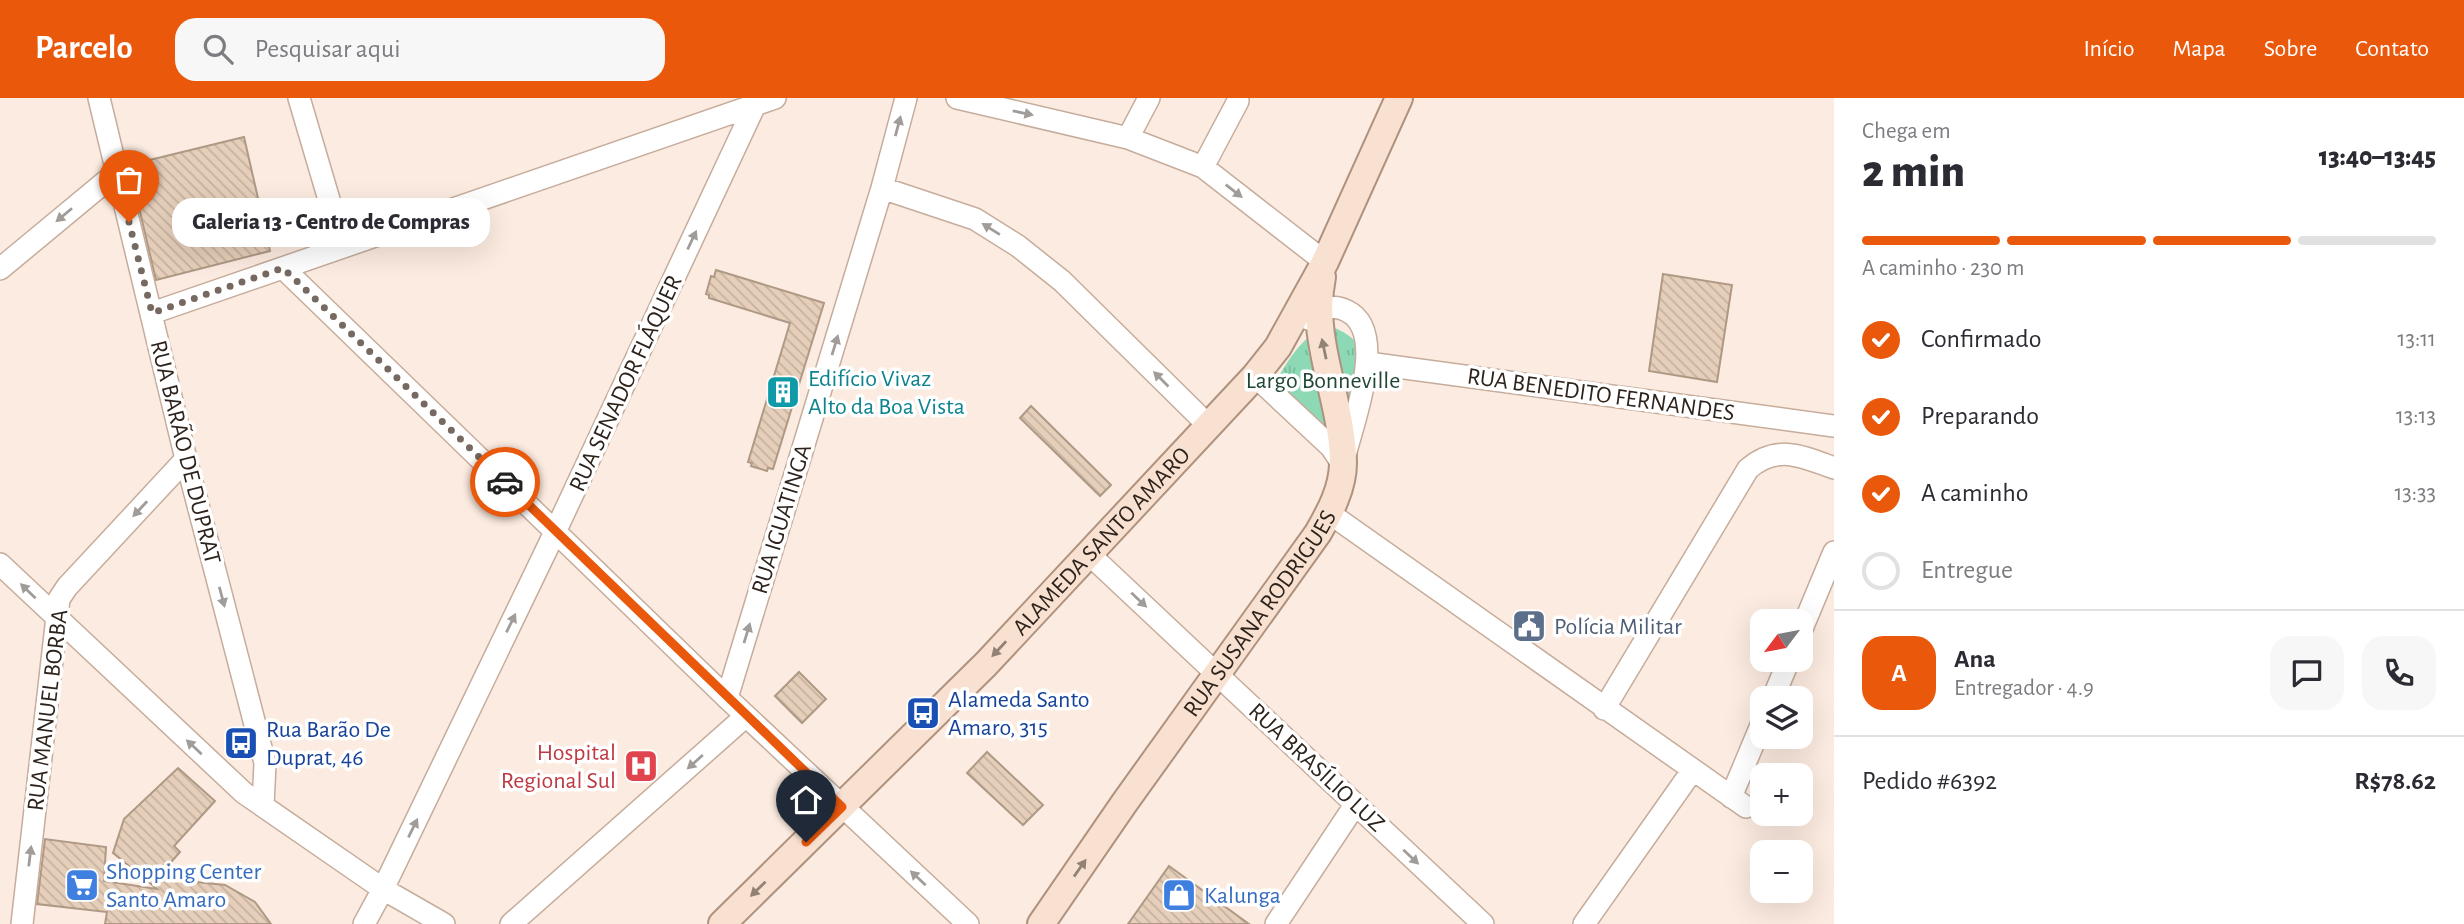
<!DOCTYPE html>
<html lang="pt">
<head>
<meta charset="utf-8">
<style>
  :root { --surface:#fff; --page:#f7f7f7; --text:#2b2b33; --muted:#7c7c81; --line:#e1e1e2; --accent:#ea580c }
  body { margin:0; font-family:"Alegreya Sans",sans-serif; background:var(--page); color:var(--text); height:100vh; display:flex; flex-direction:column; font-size:26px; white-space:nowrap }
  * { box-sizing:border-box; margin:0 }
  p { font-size:23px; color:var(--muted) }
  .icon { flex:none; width:38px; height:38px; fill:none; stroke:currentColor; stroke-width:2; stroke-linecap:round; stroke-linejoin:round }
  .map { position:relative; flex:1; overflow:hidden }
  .details { display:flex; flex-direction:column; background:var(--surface); width:630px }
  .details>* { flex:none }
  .needle { width:46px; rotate:238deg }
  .fabs { position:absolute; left:1750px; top:511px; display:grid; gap:14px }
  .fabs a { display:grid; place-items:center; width:63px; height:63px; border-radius:14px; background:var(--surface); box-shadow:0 7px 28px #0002; font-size:35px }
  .pin { position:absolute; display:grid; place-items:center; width:60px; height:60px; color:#fff; margin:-72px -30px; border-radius:50% 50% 50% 0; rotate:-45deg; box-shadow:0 0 7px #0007 }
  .pin .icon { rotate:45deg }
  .courier { position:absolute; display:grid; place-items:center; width:70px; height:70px; margin:-35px; border:5px solid #ea580c; border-radius:50%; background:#fff; color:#222; box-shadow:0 2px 9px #0007 }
  .bubble { position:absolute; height:49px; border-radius:21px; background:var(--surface); box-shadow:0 7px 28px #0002; font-size:23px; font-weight:800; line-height:49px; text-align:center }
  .head em { font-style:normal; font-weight:800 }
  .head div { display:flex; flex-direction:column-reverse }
  .head { display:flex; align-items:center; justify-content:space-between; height:119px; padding:0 28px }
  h1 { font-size:46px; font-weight:800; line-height:52px }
  .bar { display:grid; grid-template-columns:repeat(4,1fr); gap:10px 7px; align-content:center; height:84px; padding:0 28px }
  .bar i { height:9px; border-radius:5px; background:var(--line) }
  .bar .current { background:var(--accent) }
  .bar p { grid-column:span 4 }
  .line { display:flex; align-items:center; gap:18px; padding:0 28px; border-top:2px solid var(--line) }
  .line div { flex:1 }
  .round { display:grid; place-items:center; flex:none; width:74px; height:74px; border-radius:21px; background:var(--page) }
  ol { padding:0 28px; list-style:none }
  li { display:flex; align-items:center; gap:21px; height:77px }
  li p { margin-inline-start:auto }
  li .icon { padding:7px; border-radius:50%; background:var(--accent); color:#fff; stroke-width:4 }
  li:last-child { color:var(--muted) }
  li i { width:38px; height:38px; border:4px solid var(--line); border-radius:50% }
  header { display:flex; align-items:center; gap:42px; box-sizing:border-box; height:98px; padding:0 35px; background:var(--accent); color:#fff }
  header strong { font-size:33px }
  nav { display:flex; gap:38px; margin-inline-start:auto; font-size:24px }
  .search { width:490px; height:63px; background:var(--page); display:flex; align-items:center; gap:18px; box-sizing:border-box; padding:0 24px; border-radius:21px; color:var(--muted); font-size:26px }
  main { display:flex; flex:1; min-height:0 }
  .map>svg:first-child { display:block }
</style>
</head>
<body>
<header>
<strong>Parcelo</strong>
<div class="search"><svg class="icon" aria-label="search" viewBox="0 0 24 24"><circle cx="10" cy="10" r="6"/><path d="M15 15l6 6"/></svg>Pesquisar aqui</div>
<nav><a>Início</a><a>Mapa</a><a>Sobre</a><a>Contato</a></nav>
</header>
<main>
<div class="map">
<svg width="1834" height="826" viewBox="0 0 1834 826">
  <defs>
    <pattern id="park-tufts" width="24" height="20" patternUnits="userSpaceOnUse" patternTransform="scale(1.75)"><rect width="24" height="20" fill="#8ed9b5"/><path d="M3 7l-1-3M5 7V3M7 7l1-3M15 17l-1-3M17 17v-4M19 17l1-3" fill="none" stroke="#7bba9b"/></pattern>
    <pattern id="building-back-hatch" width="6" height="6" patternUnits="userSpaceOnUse" patternTransform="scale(1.75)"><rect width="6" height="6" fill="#e6cfba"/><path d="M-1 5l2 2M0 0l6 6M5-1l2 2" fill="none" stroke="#c6b19f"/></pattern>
  </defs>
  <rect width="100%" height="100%" fill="#fcebe0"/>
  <!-- park -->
  <path fill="url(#park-tufts)" d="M 1330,228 C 1372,244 1366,266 1356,302 C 1352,320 1347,337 1342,355 L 1270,292 C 1286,268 1300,236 1330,228 Z"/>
  <!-- building -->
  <path fill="url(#building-back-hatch)" stroke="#af9985" stroke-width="2" d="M 244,39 L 270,153 L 156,182 L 129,67 Z
    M 716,172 L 824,205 L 773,371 L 768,370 L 767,373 L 751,368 L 752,365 L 748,364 L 790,225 L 709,200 L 709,197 L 706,196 L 711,178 L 714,179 Z
    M 1663,176 L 1732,187 L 1717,284 L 1649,273 Z
    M 1031,308 L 1111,387 L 1100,398 L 1020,320 Z
    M 799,574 L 826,601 L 802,625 L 775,598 Z
    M 987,654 L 1043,707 L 1023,727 L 967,675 Z
    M 178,670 L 215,703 L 174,748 L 180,754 L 157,780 L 225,787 L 255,804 L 271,826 L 105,826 L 107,814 L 37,806 L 45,741 L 106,749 L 104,783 L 157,791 L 113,755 L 124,721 Z
    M 1169,768 L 1249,826 L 1128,826 Z"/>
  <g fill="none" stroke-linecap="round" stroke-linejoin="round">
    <!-- minor casing -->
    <g stroke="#c6ac9b" stroke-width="24">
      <path id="minor" d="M 99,0 L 186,361 L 265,665 L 263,708
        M 299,0 L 343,149
        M 957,0 L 1128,40 L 1203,69 L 1325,164
        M 1128,40 L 1149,0
        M 1203,69 L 1238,3
        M 882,90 L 975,121 L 1018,148 L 1062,183 L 1210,329
        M 283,170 L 727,600 L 968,826
        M 0,171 L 117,74
        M 152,215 L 775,0
        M 1308,221 C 1320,212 1332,205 1347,213 C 1388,233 1354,321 1346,354
        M 1368,265 L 1834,328
        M 1255,278 L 1331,349 L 1343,367
        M 1329,415 L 1746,709
        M 1089,456 L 1483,826
        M 0,466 L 244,695 L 383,791 L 444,826
        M 1801,533 L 1834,454
        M 727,600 L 882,90 L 906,0
        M 1773,600 L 1789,562
        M 1604,611 L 1748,371 C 1777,346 1802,358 1834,370
        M 1731,699 L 1762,625
        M 22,826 L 59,501 L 67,489 L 186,361
        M 364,826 L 383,791 L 556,432 L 755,7
        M 511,826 L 746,618
        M 1276,826 L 1355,707
        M 1584,826 L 1692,673"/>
    </g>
    <!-- major casing -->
    <g stroke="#ae927e" stroke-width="30">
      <g id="major">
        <path id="s1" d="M 722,826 L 986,566 L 1255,278 L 1278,249 L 1325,164 L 1399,0"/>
        <path id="s2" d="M 1041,826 L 1125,704 L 1318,435 C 1330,414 1343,390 1343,365 C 1343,303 1309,242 1322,179"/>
      </g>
    </g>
    <!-- minor -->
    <use href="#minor" stroke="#fff" stroke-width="21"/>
    <!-- major -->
    <use href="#major" stroke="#f8e1d1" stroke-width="26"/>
  </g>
  <!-- one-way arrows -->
  <defs><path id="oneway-solid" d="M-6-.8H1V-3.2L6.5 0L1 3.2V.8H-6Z" transform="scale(1.75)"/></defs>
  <g fill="#a09c99">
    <use href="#oneway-solid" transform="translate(1023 15) rotate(12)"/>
    <use href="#oneway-solid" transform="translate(898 28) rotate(-75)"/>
    <use href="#oneway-solid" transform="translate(1234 93) rotate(38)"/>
    <use href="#oneway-solid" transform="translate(64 117) rotate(140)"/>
    <use href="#oneway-solid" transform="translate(991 131) rotate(-148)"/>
    <use href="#oneway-solid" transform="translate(692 142) rotate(-65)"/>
    <use href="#oneway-solid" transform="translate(835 247) rotate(-73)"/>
    <use href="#oneway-solid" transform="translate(1161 281) rotate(-135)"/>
    <use href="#oneway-solid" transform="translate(140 411) rotate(133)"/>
    <use href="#oneway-solid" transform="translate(28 493) rotate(-136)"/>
    <use href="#oneway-solid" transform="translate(222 499) rotate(75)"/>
    <use href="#oneway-solid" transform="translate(1139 502) rotate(43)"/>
    <use href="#oneway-solid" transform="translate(511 525) rotate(-64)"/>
    <use href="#oneway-solid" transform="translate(747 535) rotate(-73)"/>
    <use href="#oneway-solid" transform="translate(194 649) rotate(-137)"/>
    <use href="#oneway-solid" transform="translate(695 664) rotate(138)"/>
    <use href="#oneway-solid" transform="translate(413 730) rotate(-64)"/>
    <use href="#oneway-solid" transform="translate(30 758) rotate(-83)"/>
    <use href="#oneway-solid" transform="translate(1411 759) rotate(43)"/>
    <use href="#oneway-solid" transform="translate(918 780) rotate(-137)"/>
  </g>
  <g fill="#928276">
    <use href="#oneway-solid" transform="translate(1324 251) rotate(-102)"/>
    <use href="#oneway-solid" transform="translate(999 551) rotate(133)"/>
    <use href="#oneway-solid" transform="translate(1080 770) rotate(-55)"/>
    <use href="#oneway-solid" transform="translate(758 791) rotate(136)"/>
  </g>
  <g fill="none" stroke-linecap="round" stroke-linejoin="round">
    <!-- done -->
    <path stroke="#756961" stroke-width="7" stroke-dasharray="0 12.6" d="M 129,124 L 152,215 L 283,170 L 505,384"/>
    <!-- route -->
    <path stroke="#ea580c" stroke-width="9" d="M 505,384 L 842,709 L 806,744"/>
  </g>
  <!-- icons -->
  <defs>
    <g id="building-square" transform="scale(1.75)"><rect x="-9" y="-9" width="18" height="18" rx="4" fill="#0f9aa8" stroke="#fff"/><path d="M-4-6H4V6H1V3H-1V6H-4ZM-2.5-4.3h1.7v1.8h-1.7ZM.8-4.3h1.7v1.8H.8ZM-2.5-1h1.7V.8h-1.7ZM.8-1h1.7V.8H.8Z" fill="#fff"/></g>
    <g id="civic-square" transform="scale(1.75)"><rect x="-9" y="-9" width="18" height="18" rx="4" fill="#5c6f8a" stroke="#fff"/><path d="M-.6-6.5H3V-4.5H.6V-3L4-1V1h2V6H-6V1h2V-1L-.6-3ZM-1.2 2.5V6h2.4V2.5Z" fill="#fff"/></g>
    <g id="bus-square" transform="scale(1.75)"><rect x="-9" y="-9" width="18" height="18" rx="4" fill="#1a4fb4" stroke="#fff"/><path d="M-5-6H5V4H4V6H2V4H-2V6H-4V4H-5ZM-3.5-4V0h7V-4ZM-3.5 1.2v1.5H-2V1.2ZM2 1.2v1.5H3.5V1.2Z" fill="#fff"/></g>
    <g id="hospital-square" transform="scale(1.75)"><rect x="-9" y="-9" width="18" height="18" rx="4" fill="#e0444e" stroke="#fff"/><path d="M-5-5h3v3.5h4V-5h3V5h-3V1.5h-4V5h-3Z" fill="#fff"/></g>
    <g id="supermarket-square" transform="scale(1.75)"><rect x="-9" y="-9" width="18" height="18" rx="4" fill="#3f7fe0" stroke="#fff"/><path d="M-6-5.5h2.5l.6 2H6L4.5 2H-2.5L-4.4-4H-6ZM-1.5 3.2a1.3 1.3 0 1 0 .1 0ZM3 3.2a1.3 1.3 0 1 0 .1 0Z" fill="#fff"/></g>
    <g id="shop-square" transform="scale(1.75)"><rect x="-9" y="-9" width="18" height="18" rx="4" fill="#3f7fe0" stroke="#fff"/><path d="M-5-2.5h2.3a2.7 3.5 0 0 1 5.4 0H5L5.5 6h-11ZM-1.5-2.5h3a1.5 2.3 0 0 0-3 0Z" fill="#fff"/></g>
  </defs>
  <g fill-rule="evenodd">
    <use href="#building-square" x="783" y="294"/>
    <use href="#civic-square" x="1529" y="528"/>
    <use href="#bus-square" x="923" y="615"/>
    <use href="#bus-square" x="241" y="645"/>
    <use href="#hospital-square" x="641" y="668"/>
    <use href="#supermarket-square" x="82" y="787"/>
    <use href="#shop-square" x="1179" y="797"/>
  </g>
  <g text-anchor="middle" stroke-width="7" stroke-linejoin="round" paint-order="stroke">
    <!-- culture labels -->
    <g font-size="24" fill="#0d838f" stroke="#fff" text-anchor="start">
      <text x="808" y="288">Edifício Vivaz<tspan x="808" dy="28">Alto da Boa Vista</tspan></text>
    </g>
    <!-- park labels -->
    <g font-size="24" fill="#204635" stroke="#fff">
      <text x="1323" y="290">Largo Bonneville</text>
    </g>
    <!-- street labels -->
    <g font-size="24" fill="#2d231c" stroke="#fff">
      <text transform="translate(625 285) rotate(-65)" y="8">RUA SENADOR FLÁQUER</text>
      <text transform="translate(1601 296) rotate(8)" y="8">RUA BENEDITO FERNANDES</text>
      <text transform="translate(186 354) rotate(76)" y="8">RUA BARÃO DE DUPRAT</text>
      <text transform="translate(781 421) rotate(-73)" y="8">RUA IGUATINGA</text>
      <text dy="8" stroke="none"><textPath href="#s1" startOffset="539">ALAMEDA SANTO AMARO</textPath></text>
      <text dy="8" stroke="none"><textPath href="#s2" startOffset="380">RUA SUSANA RODRIGUES</textPath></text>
      <text transform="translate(47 612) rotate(-83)" y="8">RUA MANUEL BORBA</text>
      <text transform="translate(1317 669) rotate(43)" y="8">RUA BRASÍLIO LUZ</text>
    </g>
    <!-- service labels -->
    <g font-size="24" fill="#4e5e75" stroke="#fff" text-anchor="start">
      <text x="1554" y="536">Polícia Militar</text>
    </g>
    <!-- transit labels -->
    <g font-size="24" fill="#164399" stroke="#fff" text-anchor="start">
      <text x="948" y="609">Alameda Santo<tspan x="948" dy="28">Amaro, 315</tspan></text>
      <text x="266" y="639">Rua Barão De<tspan x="266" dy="28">Duprat, 46</tspan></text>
    </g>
    <!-- health labels -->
    <g font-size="24" fill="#be3a42" stroke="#fff" text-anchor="end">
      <text x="616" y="662">Hospital<tspan x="616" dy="28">Regional Sul</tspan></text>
    </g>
    <!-- shop labels -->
    <g font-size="24" fill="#366cbe" stroke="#fff" text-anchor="start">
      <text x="106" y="781">Shopping Center<tspan x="106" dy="28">Santo Amaro</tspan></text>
      <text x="1204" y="805">Kalunga</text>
    </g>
  </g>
</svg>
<div class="fabs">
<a><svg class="needle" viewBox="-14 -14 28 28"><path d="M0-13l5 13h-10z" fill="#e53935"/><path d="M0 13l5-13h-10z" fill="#7c7c81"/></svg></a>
<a><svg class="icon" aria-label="layers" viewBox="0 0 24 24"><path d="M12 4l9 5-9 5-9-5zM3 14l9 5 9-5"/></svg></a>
<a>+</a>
<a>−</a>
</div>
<div class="pin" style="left:129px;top:124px;background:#ea580c"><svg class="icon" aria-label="bag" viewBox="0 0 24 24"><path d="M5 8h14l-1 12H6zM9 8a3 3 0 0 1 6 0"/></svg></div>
<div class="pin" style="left:806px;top:744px;background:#1f2937"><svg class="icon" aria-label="home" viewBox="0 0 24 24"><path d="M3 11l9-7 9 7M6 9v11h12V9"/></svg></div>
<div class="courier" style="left:505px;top:384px"><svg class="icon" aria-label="car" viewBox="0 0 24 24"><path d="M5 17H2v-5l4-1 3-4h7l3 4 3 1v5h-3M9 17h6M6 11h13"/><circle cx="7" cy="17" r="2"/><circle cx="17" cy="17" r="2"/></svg></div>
<div class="bubble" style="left:172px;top:100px;width:318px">Galeria 13 - Centro de Compras</div>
</div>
<section class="details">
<div class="head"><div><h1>2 min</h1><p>Chega em</p></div><em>13:40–13:45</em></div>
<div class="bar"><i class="current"></i><i class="current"></i><i class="current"></i><i></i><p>A caminho · 230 m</p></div>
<ol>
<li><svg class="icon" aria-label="check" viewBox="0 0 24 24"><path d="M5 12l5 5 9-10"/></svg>Confirmado<p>13:11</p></li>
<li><svg class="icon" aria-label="check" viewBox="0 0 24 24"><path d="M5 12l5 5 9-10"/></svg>Preparando<p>13:13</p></li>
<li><svg class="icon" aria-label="check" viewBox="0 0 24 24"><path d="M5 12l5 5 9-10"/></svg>A caminho<p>13:33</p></li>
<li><i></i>Entregue</li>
</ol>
<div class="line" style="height:126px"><b class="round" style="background:var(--accent);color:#fff">A</b><div><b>Ana</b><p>Entregador · 4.9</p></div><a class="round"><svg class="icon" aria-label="chat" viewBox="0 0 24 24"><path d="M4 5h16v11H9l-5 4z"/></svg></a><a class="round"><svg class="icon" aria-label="phone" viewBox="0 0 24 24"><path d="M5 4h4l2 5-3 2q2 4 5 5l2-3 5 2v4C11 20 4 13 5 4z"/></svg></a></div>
<div class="line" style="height:91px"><div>Pedido #6392</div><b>R$78.62</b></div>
</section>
</main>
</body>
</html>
